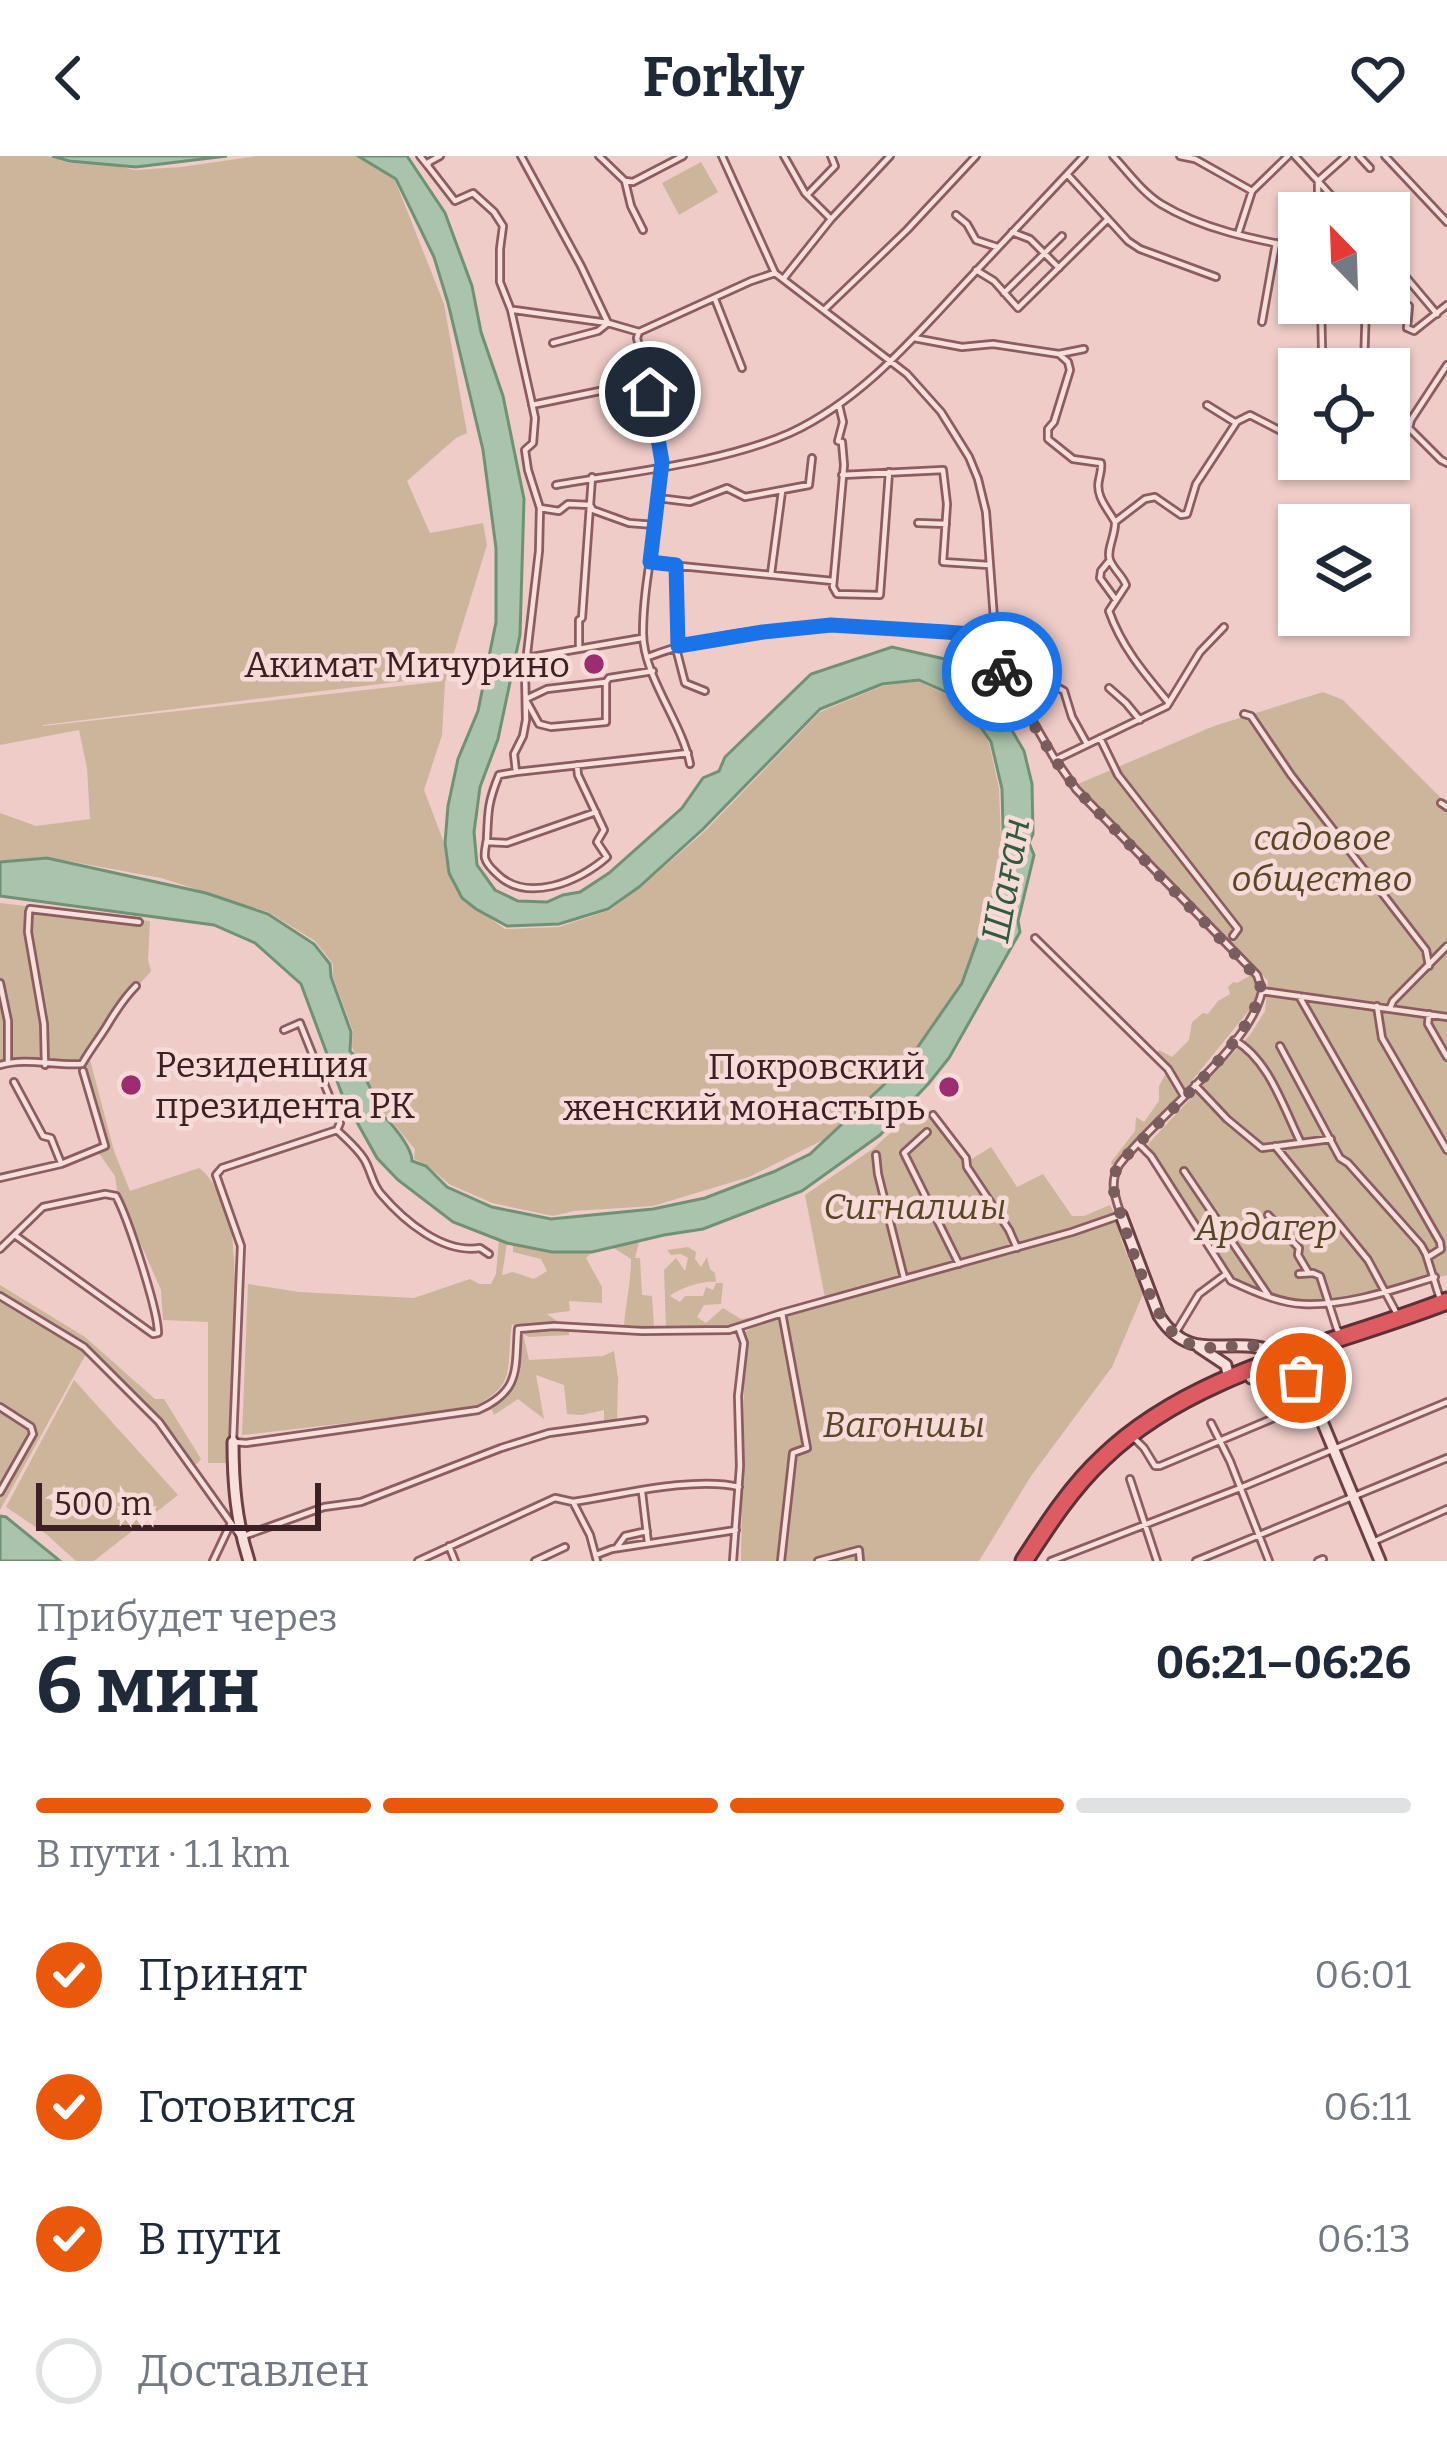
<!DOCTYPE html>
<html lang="ru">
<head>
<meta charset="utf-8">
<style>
  :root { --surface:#fff; --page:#f2f2f3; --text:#1f2937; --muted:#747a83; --line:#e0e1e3; --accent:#ea580c }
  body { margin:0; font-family:Bitter,serif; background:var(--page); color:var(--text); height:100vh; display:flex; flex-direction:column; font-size:45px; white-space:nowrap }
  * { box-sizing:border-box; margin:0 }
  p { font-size:39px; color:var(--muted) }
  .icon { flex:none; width:66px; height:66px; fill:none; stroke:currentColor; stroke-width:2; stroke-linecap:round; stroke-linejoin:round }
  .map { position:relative; height:1405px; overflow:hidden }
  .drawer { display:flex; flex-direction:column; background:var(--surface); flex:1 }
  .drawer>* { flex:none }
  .needle { width:78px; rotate:337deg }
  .fabs { position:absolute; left:1278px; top:36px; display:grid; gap:24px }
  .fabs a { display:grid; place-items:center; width:132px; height:132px; border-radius:0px; background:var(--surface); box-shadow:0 3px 9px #0004; font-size:60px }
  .scale { position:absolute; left:36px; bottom:30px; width:285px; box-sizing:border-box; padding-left:12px; border:6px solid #3c2024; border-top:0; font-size:33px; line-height:42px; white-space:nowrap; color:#3c2024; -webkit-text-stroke:9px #f6dbd8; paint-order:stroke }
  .pin { position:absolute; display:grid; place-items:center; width:102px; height:102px; color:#fff; margin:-51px; border:6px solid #fff; border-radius:50%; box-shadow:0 3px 12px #0007 }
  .courier { position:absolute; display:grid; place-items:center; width:120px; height:120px; margin:-60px; border:9px solid #1a73e8; border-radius:50%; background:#fff; color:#222; box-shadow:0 3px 15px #0007 }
  .overview em { font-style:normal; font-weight:700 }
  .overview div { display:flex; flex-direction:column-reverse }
  .overview { display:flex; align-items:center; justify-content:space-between; height:204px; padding:0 36px }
  h1 { font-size:78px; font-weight:700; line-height:90px }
  .bar { display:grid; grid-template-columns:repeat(4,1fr); gap:18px 12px; align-content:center; height:144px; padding:0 36px }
  .bar i { height:15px; border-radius:9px; background:var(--line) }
  .bar .on { background:var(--accent) }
  .bar p { grid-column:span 4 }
  ol { padding:0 36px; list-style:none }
  li { display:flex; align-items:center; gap:36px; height:132px }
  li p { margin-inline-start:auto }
  li .icon { padding:12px; border-radius:50%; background:var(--accent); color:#fff; stroke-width:4 }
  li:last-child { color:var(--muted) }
  li i { width:66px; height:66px; border:6px solid var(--line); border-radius:50% }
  header { display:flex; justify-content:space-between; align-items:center; height:156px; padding:0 36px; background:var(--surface); font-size:54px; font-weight:700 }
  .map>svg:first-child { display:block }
</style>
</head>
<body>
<header><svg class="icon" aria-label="back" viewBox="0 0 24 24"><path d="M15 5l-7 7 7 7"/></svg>Forkly<svg class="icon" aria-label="heart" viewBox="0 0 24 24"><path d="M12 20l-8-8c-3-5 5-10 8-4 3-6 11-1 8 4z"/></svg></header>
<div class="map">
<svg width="1447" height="1405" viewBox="0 0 1447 1405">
  <rect width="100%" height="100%" fill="#efccc8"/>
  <!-- green -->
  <path fill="#cdb59c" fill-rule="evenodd" d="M 0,0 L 47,0 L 69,7 L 108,8 L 135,14 L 181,11 L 257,0 L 355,0 L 383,15 L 395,24 L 444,148 L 467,277 L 456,282 L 407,325 L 430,377 L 483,367 L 487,389 L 445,526 L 442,579 L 424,634 L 443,684 L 448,716 L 461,742 L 505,773 L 559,771 L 610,754 L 640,732 L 705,675 L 820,556 L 882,530 L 918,525 L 945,538 L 979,571 L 989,587 L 999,632 L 1002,709 L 962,826 L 905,907 L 829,981 L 749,1021 L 653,1050 L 574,1055 L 553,1060 L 492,1047 L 449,1028 L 427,1009 L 414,1003 L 415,993 C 404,982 392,962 380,955 L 375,939 L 352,891 L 353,875 L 333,821 L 333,808 L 315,785 L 268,756 L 161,722 L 46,701 L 0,705 L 0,657 L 36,670 L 90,663 L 87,612 L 79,574 L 0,589 ZM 413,524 L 436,526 L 43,570 L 43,569 Z
    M 701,6 L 718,36 L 679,59 L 662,27 Z
    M 1323,536 L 1343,544 L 1447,648 L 1447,1119 L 1392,1134 L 1317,1146 L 1268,1138 L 1223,1120 L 1148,988 L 1250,879 L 1265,855 L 1268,825 L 1078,628 L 1214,570 Z
    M 0,747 L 150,765 L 148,804 L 151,815 C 127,842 106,869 89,900 L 114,995 L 130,1035 L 199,1012 C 217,1024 232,1066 233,1088 C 239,1159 230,1235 227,1307 L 208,1307 L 208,1166 L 163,1164 L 161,1134 L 117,1034 L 115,1020 L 98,996 L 108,987 L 85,907 L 27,906 L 0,909 Z
    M 1253,818 L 1257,829 L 1255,847 L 1186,932 L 1178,931 L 1180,939 L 1112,1010 L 1111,1006 L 1135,975 L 1136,961 L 1144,966 L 1159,945 L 1159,930 L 1169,912 L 1155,899 L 1159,894 L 1172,901 L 1189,884 L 1192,866 L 1203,857 L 1208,858 L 1218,845 L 1230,838 L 1228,831 L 1233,826 L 1237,827 Z
    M 919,950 L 927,960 L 935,959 L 970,1004 L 991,991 L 1017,1031 L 1043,1018 L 1072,1060 L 1084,1060 L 1110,1049 L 1119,1066 L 1121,1084 L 1143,1138 L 1112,1211 L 1031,1320 L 979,1405 L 741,1405 L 745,1176 L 762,1166 L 826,1147 L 805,1039 L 874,992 Z
    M 499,1083 L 507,1087 L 502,1119 L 513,1116 L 534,1123 L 547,1115 L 541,1103 L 513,1096 L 513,1087 L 552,1096 L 592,1096 L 586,1102 L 602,1131 L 602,1147 L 569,1145 L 570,1155 L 547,1158 L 569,1173 L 569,1179 L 529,1181 L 523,1178 L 529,1204 L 603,1200 L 614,1195 L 618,1223 L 617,1266 L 604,1269 L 604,1254 L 582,1259 L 567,1258 L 564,1229 L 536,1219 L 544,1263 L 518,1243 L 494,1259 L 491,1252 C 520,1234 520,1207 520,1176 L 512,1168 C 505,1215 519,1229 469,1253 L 242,1279 L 248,1128 L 299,1136 L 414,1142 L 470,1123 L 479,1128 L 491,1128 L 496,1118 Z
    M 639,1086 L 635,1102 L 640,1102 L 642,1139 L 652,1140 L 654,1171 L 624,1169 C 626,1145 631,1127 631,1103 L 614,1092 Z
    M 688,1091 L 696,1096 L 695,1103 L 701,1111 L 707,1101 L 710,1113 L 715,1117 L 716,1126 C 704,1124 677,1133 670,1140 L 680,1146 L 685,1140 L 703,1140 L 706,1131 L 713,1134 L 716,1127 L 723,1127 L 721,1148 L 704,1149 L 697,1161 L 706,1167 L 723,1152 L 741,1163 L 755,1161 L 758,1164 L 728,1172 L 666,1172 L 664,1114 L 676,1102 L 685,1115 L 688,1102 L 681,1098 L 671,1099 L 667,1094 Z
    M 0,1129 L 85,1181 L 155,1243 L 164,1243 L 201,1303 L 197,1308 L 192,1307 L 178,1283 L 85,1190 L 0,1136 Z
    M 0,1142 L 82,1193 L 86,1198 L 0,1354 Z
    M 74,1224 L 178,1339 L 94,1405 L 76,1405 L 46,1378 L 6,1351 Z"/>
  <!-- water -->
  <path fill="#a9c3ac" stroke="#709274" stroke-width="3" d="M 52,0 L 227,0 L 136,11 L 69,5 Z
    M 358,0 L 407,0 L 445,57 L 472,130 L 481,176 L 503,240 L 524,343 L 520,479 L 498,583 L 480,631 L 474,676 L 477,709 L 495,734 L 518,745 L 547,746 L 563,739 L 580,736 L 609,717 L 682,652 L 703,622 L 719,615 L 725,601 L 811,518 L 892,491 L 958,506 L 984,526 L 1024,595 L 1032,628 L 1033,678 L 1029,687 L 1034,699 L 1018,765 L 1020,776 L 949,902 L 929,927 L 880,979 L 802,1035 L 703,1073 L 664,1079 L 592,1096 L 552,1096 L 507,1087 L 453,1066 L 398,1024 L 377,1002 L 343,941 L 301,828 L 255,787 L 214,769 L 0,740 L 0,706 L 47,702 L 206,737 L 268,758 L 314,788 L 330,808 L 331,821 L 351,876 L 350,895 L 355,900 L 374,940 L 378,956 C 389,963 412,991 412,1005 L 426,1010 L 447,1031 L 492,1051 L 551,1063 L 653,1053 L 705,1042 L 773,1016 L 810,998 L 906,908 L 962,827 L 1004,709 L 1002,633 L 991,586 L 979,569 L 946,536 L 919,524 L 882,528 L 820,553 L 703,673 L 639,731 L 608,753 L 559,768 L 507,770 L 476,753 L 462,742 L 449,717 L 445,687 L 448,650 L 458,603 L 478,555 L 496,466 L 496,392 L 483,294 L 448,147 L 434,101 L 396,23 Z
    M 0,1360 L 6,1361 L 60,1405 L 0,1405 Z"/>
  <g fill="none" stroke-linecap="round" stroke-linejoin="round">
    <!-- street casing -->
    <g stroke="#8b5d60" stroke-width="10">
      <path id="street" d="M 420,0 L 428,10
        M 440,0 L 429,6 L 428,10 L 455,45 L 473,37 L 494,56 L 503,70 L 500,93 L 500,126 L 511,154 L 531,243 L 535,262 L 533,287 L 525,294 L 528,314 L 540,352 L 539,395 L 525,515 L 526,564 L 523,580 L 514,598 L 516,616 L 499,619 C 488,646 488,655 487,683 C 486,689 484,696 485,702 C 487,709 491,712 496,717 C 526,748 579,726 607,701 L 597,686 L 604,674 L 578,619 L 577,609
        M 521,0 L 581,110 L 608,167 L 598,175 L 553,187
        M 599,0 L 625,25 L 631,50 L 643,74
        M 722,0 L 775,117 L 907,218 L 941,256 L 969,301 L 978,323 L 986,356 L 997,503 L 1053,600 L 1076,633 L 1257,819 L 1262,834
        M 784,0 L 805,37 L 831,63
        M 1113,0 C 1128,16 1142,36 1161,48 C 1202,73 1253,83 1299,92
        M 1180,0 L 1195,3 L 1252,35 L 1288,0
        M 1295,0 L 1318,25 L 1318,57
        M 1346,0 L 1318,25 L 1347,57
        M 1359,0 L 1370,12
        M 1385,0 L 1447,66
        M 1067,18 L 1128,85 L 1140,93 L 1216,121
        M 625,25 L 633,26 L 683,0
        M 809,37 L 835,10 L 831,0
        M 956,59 L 967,68 L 976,84 L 997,91
        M 1239,75 L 1252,35
        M 1012,76 L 1030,83 L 1059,112
        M 1389,101 L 1437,158
        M 976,114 L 994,125 L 1018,152 L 1108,63
        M 784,122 L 831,63 L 890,0
        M 1004,137 L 1062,80
        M 715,143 L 742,212
        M 1321,147 L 1322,192
        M 1409,150 L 1407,172 L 1414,175 L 1447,149
        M 514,154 L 608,167 L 639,176 L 751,125 L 775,117
        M 824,154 L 907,74 L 976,0
        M 1262,166 L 1276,87
        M 639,176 L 637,182 C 646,218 662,275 661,310 C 660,366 643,421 643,477 C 643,520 682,566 690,608
        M 914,182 L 962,191 L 993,188 L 1059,198 L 1084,193
        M 1059,198 L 1068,206 L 1070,214 L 1054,266 L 1048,273 L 1048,283 L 1073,303 L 1101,307 C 1102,313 1100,318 1099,324 C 1095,340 1108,353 1115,366
        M 1447,209 L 1411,264 L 1409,272 L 1441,304 L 1447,307
        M 1364,211 L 1366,147
        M 532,249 L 648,225
        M 839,249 L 843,266 L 838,285 L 842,286 L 844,309 L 833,431 L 837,438 L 880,439 L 889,316
        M 1236,266 L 1250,259 L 1279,274
        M 842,319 L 943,314 L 947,348 L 943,406 L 989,409
        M 556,329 C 629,316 722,307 790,277 C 861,244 912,184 964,128 C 1004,85 1044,43 1084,0
        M 658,342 L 690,346 L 727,332 L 745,341 L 809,329 L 812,302
        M 540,352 L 559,355 L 568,348 L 590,349 L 593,354 L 629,367 L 655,369
        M 918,367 L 946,368
        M 1110,404 L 1101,415 L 1100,422 L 1116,444
        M 650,407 L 833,425
        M 676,409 L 677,496 L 685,527 L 705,535
        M 771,418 L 782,335
        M 579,492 L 579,464 L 582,462 L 592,321
        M 648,501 C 738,467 837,467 931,475 C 952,476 976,475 995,483
        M 526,502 L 642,482
        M 1055,514 L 1050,515 L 1047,520 L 1051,528 L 1064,535 L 1072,561 L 1087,588
        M 1109,532 L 1126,547 L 1140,564
        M 528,542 L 547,533 L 606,526 L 609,522 L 653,515
        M 527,546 L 539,568 L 551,571 L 606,566 L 606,526
        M 1169,547 C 1145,518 1122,492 1109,455 L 1126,429 C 1122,419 1114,414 1110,404 C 1106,394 1116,378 1115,366 L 1145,343 L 1155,341 L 1181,359 L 1187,358 L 1196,328 L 1236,267 L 1207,249
        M 1244,558 L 1251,560 L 1291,619 L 1426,794 L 1429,810
        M 1100,582 L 1118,619 L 1238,773 L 1233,780
        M 1055,604 L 1167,550 L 1200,496 L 1224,471
        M 516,616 L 688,597
        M 1441,647 L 1447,651
        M 487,686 L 507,687 L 596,656
        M 1035,782 L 1168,913 L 1184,940
        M 0,827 L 8,865 L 8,906
        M 1262,835 L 1447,861
        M 1299,840 L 1440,1086 L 1441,1093 L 1428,1101
        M 1377,850 L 1382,882 L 1447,994
        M 1390,852 L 1393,845 L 1447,790
        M 1429,858 L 1428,868 L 1447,901
        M 284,874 L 300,867 L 340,967 L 337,974 L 222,1012 L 216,1019 L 241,1090 L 233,1286 L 246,1287 L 478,1254 C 521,1235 515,1213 518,1173 L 554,1170 L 642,1175 L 729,1174 L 782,1157 L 1072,1076 L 1121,1059 C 1115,1040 1109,1027 1119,1009 C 1154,962 1251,891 1262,835
        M 1234,884 C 1269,903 1284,953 1301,987
        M 1280,890 L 1340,1002 L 1348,1007 L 1421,1089 L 1426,1098 L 1441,1146
        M 0,909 C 26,901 54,910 82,908 C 91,892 102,879 111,863 C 119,851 124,842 136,830
        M 45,909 L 44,868 L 28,776 L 29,756 L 30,753 L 139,766
        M 14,926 L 43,980 L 51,982 L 61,1007
        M 1195,929 L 1227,963 L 1262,992 L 1331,983
        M 933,959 L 966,1002 L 967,1011 L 1009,1074 L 1017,1092
        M 337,974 C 346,983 357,992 364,1003 C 371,1014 372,1028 381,1038 C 404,1065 443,1098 480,1092 L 489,1098
        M 927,976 L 904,997 L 959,1108
        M 1138,987 L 1151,1000 L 1231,1125 C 1252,1135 1279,1147 1303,1148 C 1347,1150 1393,1134 1435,1121
        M 1275,990 L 1368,1104 L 1397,1158
        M 876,999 L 878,1018 L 904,1122
        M 1184,1015 L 1268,1139
        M 0,1022 L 61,1008 L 105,990 L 83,915
        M 1268,1059 L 1299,1092 L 1298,1099 L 1308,1116
        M 0,1093 L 43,1051 L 105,1038 L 116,1040 C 128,1062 158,1154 158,1177 L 153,1178 L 16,1080
        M 1299,1118 L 1313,1117 L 1320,1120 L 1337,1173 L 1341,1178
        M 0,1140 L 84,1191 L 159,1266 L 241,1381 L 324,1351 L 361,1346 L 501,1292 L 549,1277 L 644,1264
        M 1176,1176 L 1199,1138 L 1226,1118
        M 1314,1246 L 1341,1235
        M 0,1251 L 31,1271 L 33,1278 L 0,1336
        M 1211,1267 L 1230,1305 L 1269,1405
        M 1134,1282 L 1144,1292 L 1155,1310 L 1160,1310 L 1281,1259 L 1297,1246
        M 1130,1323 L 1157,1405
        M 642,1336 L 648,1387
        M 573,1346 L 590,1379 L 597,1405
        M 1375,1385 L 1447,1353
        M 449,1390 L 455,1405
        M 617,1391 L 625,1380 L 647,1375
        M 596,1399 L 612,1393 L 736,1374
        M 213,1405 L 231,1367
        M 418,1405 L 555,1342 L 573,1346 C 620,1339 694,1320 739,1331
        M 535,1405 L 565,1391
        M 733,1405 L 740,1310 L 738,1240 L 744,1187 L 739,1173
        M 781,1405 L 793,1297 L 807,1292 L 782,1157
        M 818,1405 L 859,1394 L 860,1405
        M 1051,1405 L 1240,1332 L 1447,1246
        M 1196,1405 L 1447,1302
        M 1318,1405 L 1323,1403"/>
    </g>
    <!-- secondary casing -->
    <g stroke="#6d4045" stroke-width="15">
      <path id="secondary" d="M 1121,1059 L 1159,1160 C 1194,1214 1234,1173 1283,1200
        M 1199,1191 L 1226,1209 L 1228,1218 L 1225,1224
        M 1292,1209 L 1301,1222 L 1314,1246 L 1380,1405
        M 1251,1222 L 1269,1228 L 1317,1254
        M 233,1286 C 233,1327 236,1365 249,1405"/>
    </g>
    <!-- highway casing -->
    <g stroke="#5a3137" stroke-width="21">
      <path id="highway" d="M 1024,1405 C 1048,1368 1071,1332 1103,1302 C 1194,1214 1332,1190 1447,1145"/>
    </g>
    <!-- street -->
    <use href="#street" stroke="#f9dfdc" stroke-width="4.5"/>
    <!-- secondary -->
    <use href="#secondary" stroke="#f9dfdc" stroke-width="9"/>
    <!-- highway -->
    <use href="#highway" stroke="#dd5b61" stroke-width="15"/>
  </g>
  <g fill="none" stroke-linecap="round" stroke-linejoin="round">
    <!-- done -->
    <path stroke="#7b5c5d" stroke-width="12" stroke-dasharray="0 21.6" d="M 1002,516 L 1055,604 L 1076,633 L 1260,824 C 1268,873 1155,966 1123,1004 L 1114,1018 L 1113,1032 C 1122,1066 1153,1169 1182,1184 C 1228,1209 1252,1161 1301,1222"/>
    <!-- route -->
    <path stroke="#1a73e8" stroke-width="15" d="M 650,236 L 662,306 L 650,406 L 676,409 L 678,490 L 763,476 L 831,469 L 946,476 L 983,479 L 995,483 L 997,503 L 1002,516"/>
  </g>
  <!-- markers -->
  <g fill="#9b2d70" stroke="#f6dbd8" stroke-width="4.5">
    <circle cx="594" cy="508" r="12"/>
    <circle cx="131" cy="929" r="12"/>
    <circle cx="949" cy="931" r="12"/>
  </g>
  <g text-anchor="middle" stroke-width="9" stroke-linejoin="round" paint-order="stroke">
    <!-- poi labels -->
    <g font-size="36" fill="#3c2024" stroke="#f6dbd8" text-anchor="end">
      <text x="570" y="521">Акимат Мичурино</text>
      <text x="155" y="921" text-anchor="start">Резиденция<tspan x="155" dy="41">президента РК</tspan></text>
      <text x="925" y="923">Покровский<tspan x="925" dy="41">женский монастырь</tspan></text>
    </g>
    <!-- park labels -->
    <g font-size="36" font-style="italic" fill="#584727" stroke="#f6dbd8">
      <text x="1322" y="694">садовое<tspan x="1322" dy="41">общество</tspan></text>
      <text x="915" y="1063">Сигналшы</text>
      <text x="1266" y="1084">Ардагер</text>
      <text x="904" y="1281">Вагоншы</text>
    </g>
    <!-- water labels -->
    <g font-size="39" font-style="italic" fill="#305b3e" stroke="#f6dbd8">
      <text transform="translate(1005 724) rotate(-80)" y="14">Шаған</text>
    </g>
  </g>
</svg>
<div class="fabs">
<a><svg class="needle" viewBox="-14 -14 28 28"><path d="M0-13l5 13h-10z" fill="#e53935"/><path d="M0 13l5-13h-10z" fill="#747a83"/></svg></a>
<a><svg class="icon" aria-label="locate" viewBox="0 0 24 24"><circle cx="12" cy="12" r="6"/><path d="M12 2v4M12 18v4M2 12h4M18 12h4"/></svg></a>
<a><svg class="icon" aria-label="layers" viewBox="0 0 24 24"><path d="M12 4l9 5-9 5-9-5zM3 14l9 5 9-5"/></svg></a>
</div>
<div class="scale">500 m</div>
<div class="pin" style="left:1301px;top:1222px;background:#ea580c"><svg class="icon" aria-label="bag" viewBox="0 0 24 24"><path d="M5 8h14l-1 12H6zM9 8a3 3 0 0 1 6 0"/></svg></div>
<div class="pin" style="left:650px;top:236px;background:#1f2937"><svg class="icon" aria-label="home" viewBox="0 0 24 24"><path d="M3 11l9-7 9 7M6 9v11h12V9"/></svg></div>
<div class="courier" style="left:1002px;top:516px"><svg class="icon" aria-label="bike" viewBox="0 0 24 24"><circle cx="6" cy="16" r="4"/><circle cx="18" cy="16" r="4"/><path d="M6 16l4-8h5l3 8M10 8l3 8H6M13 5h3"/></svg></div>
</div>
<section class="drawer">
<div class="overview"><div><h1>6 мин</h1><p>Прибудет через</p></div><em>06:21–06:26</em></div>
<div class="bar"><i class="on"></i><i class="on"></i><i class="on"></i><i></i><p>В пути · 1.1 km</p></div>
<ol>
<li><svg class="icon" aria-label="check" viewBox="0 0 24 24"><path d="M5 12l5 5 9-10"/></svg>Принят<p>06:01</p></li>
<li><svg class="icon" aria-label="check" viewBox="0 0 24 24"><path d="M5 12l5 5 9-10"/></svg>Готовится<p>06:11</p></li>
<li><svg class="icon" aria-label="check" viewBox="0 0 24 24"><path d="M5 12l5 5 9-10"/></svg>В пути<p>06:13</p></li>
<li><i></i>Доставлен</li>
</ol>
</section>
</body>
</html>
